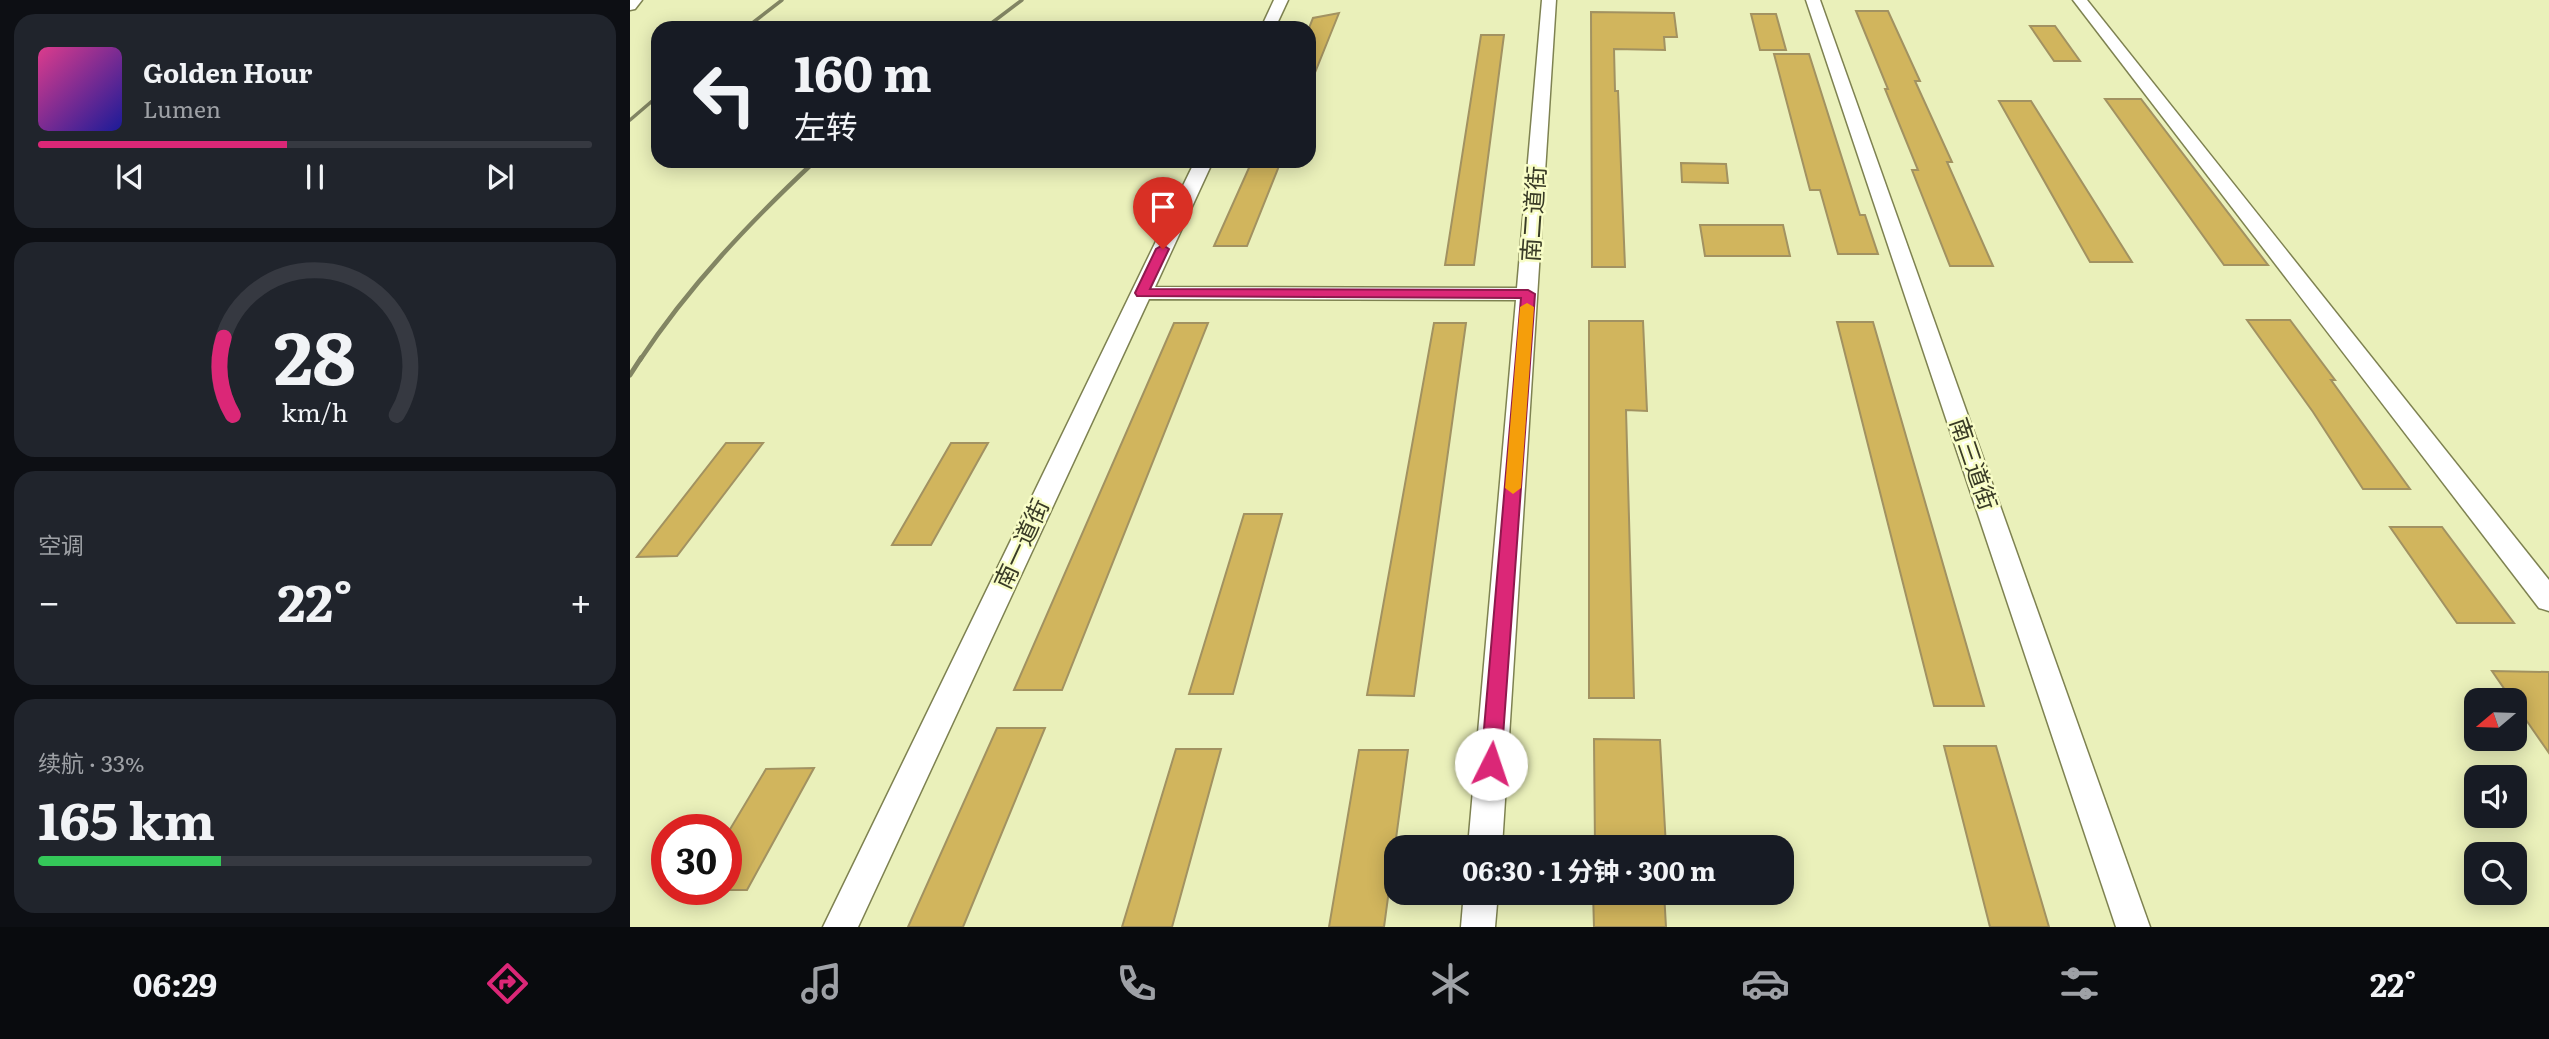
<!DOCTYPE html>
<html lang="zh">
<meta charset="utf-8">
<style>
:root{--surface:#171b24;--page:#20242c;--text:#f1f3f6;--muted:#9ea1a6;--line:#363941;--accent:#db2777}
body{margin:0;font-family:Literata,"Noto Sans SC",serif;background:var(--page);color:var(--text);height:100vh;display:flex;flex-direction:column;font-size:26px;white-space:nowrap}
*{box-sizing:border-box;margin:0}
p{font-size:23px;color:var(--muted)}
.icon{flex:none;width:38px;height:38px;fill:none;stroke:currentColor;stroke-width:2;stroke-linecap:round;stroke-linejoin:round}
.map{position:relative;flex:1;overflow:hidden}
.sheet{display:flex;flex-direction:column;gap:14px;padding:14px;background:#0d0f14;width:630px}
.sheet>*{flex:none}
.hud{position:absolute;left:21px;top:21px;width:665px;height:147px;border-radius:21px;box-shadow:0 4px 18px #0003;background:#171b24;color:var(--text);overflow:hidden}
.needle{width:46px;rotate:251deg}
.fabs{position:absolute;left:1834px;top:688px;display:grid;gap:14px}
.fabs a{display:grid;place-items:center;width:63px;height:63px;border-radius:14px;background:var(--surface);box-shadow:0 4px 18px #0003;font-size:35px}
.speed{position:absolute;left:21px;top:814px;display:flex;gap:14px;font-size:35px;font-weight:700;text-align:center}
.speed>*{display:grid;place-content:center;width:91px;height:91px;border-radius:50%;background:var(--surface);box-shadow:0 4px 18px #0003;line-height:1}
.speed .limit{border:10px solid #d22;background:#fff;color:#111}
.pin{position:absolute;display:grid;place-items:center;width:60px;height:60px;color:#fff;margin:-72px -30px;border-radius:50% 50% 50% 0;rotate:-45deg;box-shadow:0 0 7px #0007}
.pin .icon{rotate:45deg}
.me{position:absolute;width:77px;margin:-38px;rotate:4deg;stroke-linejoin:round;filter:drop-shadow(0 0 5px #0008)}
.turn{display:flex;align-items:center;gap:24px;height:147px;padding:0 28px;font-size:32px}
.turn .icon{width:91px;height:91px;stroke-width:2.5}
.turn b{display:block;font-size:49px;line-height:60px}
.big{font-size:52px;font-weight:700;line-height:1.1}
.sheet .card{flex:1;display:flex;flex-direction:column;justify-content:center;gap:10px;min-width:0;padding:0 24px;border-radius:21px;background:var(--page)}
.sheet .dial{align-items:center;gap:0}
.dial svg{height:182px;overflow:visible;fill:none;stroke:var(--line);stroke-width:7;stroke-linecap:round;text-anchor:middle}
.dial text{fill:var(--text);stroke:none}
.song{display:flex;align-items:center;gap:21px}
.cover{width:84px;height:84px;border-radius:10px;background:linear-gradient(135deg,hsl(330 70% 55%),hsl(240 70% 35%))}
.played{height:7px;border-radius:4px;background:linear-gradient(90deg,var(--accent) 45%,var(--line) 45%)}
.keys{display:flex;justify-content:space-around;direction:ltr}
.heat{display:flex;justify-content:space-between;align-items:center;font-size:38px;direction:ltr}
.charge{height:10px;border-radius:5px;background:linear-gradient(90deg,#34c759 33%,var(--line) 0)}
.trip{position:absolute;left:754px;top:835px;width:410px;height:70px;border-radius:21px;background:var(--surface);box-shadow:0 4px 18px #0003;font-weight:700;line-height:70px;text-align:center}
.tabs{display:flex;height:112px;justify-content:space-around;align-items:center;background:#090b0e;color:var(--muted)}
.tabs .icon{width:49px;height:49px}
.tabs .active{color:var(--accent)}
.tabs b{font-size:32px;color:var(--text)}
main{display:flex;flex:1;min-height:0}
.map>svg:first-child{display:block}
.building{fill:#d1b55d;stroke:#a29261;stroke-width:2}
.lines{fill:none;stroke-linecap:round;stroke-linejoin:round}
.street-casing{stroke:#7e8251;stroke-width:3}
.street{fill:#fff;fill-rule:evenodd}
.rail-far2{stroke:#828563;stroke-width:3.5}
.rail-far1{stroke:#828563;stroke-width:4.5}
.rail{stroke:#828563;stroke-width:5}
.route{fill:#db2777;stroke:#8e194d;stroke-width:2}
.slow{fill:#f59e0b}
.labels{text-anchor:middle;stroke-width:5;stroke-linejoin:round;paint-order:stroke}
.street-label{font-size:24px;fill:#393b26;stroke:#f8fdc7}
</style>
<main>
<section class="sheet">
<div class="card">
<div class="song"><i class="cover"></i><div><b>Golden Hour</b><p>Lumen</p></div></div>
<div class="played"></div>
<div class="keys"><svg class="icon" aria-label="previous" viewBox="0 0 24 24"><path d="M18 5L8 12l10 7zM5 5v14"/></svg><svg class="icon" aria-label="pause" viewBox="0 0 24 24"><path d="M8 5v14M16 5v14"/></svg><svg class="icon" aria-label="next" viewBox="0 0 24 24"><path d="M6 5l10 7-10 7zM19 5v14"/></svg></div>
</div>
<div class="card dial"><svg viewBox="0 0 100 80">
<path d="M14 69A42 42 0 1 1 86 69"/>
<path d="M14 69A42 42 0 0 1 10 35" stroke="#db2777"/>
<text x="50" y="56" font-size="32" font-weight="700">28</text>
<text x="50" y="72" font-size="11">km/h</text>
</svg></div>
<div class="card"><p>空调</p>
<div class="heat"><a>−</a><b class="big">22°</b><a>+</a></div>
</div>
<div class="card"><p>续航 · 33%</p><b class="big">165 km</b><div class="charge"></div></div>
</section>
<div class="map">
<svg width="1919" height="927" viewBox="0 0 1919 927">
<rect width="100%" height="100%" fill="#eaf0ba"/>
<g class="building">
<path d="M1226,11h32l32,70h-5l37,81h-5l46,104h-43l-38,-96h6l-33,-81h3z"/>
<path d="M961,12l83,1 3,24h-13l1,13 -51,-1 1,42h3l7,176h-33z"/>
<path d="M709,13l-29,72h-1v-57l4,-10z"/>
<path d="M1121,14h25l10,36h-26z"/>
<path d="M1400,26h25l25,35h-26z"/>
<path d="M851,35h23l-30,230h-29z"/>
<path d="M1144,54h35l51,161h5l13,39h-40l-18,-64h-10z"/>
<path d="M1475,99h36l127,166h-44z"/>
<path d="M1369,101h32l101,161h-42z"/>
<path d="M622,161h29l-34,85h-33z"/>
<path d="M1051,163l45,1 2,19 -46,-1z"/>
<path d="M1070,225h83l7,31h-85z"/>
<path d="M1617,320h43l45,60h-4l79,109h-47l-50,-77z"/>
<path d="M959,321h54l4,90 -21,-1 8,288h-45z"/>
<path d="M1207,322h36l111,384h-50z"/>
<path d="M544,323h34l-146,367h-48z"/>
<path d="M804,323h32l-52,373 -47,-1z"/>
<path d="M96,443h37l-86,113 -40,1z"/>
<path d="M321,443h37l-57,102h-39z"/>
<path d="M614,514h38l-49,180h-44z"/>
<path d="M1760,527h52l72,96h-57z"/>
<path d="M1862,671l57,1v81l-34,-49v-4h-3z"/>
<path d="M367,728h48l-82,199h-55z"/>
<path d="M964,739l66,1 6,107h-71z"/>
<path d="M1314,746h52l53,181h-59z"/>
<path d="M546,749h45l-49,178h-50z"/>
<path d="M729,750h49l-24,177h-55z"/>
<path d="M184,768l-67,122h-21v-54l40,-67z"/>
<path d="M963,892h71l2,35h-72z"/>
</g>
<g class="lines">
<defs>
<g id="street">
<path d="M0,0h12l-7,9 -5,1z"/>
<path d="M644,0h14l-13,28h-14z"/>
<path d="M912,0h14l-54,847h-34l48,-547 -367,-1 -291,628h-35l372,-766h18l-58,126 362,1z"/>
<path d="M1176,0h14l330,927h-34z"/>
<path d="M1443,0h14l462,580v31l-10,-3z"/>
<path d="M834,892h34l-3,35h-34z"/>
</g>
</defs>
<use href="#street" class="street-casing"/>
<use href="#street" class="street"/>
<g class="rail-far2">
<path d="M116,28l36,-28"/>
<path d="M355,28l37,-28"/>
<path d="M0,120l28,-24"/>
</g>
<path class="rail-far1" d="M10,360c49,-74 110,-138 175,-199"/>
<path class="rail" d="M0,375l11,-17"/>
</g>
<path class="route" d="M533,245l6,4 -19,40 378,1 7,4 -34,470 -3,7 -7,2 -7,-2 -3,-7 40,-466 -384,-2 -2,-3 21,-44z"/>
<path class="slow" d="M897,303l7,4 -13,181 -8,6 -8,-6 15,-181z"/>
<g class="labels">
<g class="street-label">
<text transform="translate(904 214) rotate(-86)" y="8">南二道街</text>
<text transform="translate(1343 464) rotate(71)" y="8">南三道街</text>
<text transform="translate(392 544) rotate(-65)" y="8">南一道街</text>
</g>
</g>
</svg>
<div class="fabs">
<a><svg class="needle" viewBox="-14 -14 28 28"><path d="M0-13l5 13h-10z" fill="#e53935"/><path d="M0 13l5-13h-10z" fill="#9ea1a6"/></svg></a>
<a><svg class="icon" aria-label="sound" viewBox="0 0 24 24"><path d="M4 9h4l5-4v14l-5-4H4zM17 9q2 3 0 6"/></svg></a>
<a><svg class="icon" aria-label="search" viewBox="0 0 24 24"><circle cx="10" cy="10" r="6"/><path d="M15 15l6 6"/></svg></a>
</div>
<div class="speed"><div class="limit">30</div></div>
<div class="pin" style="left:533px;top:249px;background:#d93025"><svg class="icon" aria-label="arrive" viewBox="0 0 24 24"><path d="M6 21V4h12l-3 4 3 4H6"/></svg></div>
<svg class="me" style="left:861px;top:764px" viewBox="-20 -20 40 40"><circle r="19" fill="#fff"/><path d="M0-13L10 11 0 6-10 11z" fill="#db2777"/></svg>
<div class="trip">06:30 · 1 分钟 · 300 m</div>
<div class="hud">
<div class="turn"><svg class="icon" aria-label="left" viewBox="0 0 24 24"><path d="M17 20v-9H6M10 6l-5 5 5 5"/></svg><div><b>160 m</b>左转</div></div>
</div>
</div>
</main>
<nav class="tabs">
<b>06:29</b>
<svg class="icon active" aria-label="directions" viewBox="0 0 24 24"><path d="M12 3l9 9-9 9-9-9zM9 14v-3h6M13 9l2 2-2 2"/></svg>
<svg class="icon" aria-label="music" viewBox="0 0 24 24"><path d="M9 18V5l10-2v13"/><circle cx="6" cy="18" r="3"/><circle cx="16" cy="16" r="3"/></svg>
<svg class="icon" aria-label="phone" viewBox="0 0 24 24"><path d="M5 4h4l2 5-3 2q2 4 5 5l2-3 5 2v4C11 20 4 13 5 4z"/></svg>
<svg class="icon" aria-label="climate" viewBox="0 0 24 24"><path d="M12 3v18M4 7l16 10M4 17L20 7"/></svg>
<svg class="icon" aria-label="car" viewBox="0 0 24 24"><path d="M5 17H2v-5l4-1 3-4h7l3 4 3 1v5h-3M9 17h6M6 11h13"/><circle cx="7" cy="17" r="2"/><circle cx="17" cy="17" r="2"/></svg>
<svg class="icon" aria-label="filters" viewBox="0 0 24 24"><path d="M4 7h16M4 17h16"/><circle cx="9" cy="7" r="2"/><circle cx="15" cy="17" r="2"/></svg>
<b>22°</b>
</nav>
